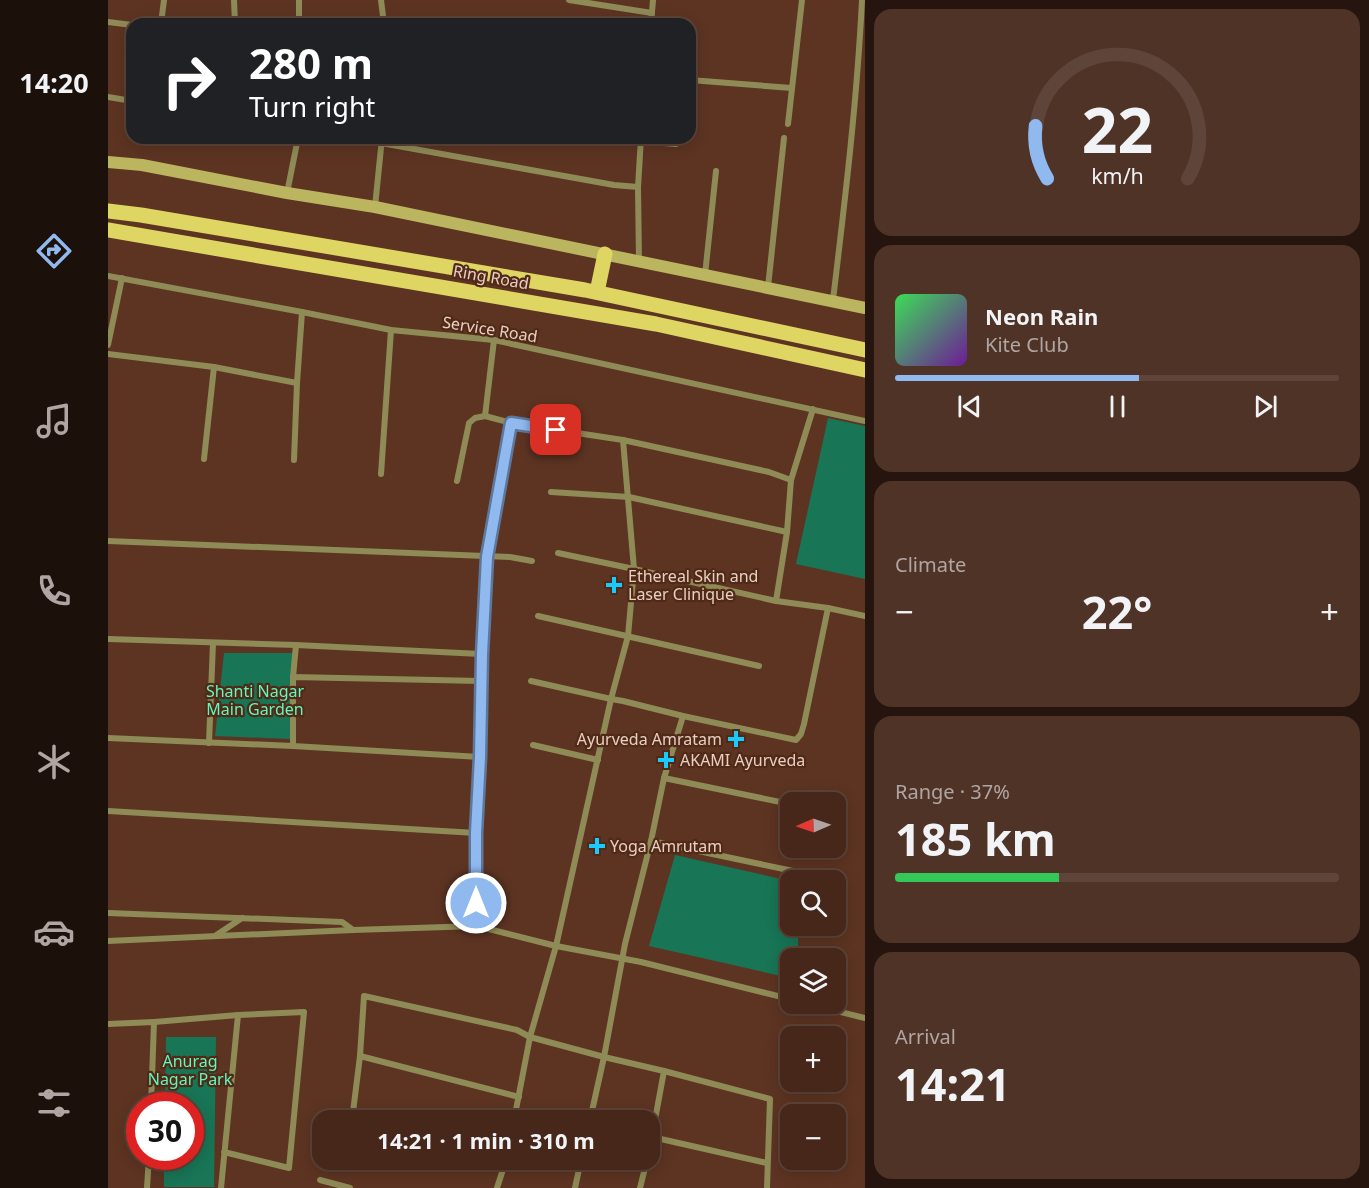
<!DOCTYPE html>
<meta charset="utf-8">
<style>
:root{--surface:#46271a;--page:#503327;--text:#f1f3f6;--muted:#b0a5a2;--line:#5e4439;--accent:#90b9f0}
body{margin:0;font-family:"Noto Sans",sans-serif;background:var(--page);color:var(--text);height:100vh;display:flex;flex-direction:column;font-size:22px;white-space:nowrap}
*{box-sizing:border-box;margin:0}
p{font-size:20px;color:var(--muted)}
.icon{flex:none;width:33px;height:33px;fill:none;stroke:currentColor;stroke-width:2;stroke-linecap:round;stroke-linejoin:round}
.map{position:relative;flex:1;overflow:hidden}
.panel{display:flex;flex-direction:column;gap:9px;padding:9px;background:#26150e;width:504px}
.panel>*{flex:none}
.hud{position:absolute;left:18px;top:18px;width:570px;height:126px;border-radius:18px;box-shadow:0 3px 15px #0003,0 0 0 2px var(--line);background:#202124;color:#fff;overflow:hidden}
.needle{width:39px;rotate:268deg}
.buttons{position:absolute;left:672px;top:792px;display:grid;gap:12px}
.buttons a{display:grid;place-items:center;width:66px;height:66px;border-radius:12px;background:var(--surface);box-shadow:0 3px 15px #0003,0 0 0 2px var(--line);font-size:30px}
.speed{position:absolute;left:18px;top:1092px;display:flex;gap:12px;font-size:30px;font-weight:700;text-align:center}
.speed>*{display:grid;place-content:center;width:78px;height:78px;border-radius:50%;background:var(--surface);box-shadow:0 3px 15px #0003,0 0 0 2px var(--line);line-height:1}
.speed .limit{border:9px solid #d22;background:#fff;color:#111}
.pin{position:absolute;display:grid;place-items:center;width:51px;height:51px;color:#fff;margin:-26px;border-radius:12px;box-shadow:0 3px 9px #0006}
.me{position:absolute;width:66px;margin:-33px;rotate:0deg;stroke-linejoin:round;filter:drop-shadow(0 0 4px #0008)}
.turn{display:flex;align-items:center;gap:21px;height:126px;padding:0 24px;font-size:27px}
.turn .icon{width:78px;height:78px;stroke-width:2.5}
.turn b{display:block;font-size:42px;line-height:51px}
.big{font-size:45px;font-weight:700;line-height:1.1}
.panel .card{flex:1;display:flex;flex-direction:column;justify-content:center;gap:9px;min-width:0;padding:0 21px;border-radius:18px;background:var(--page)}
.panel .dial{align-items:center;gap:0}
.dial svg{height:156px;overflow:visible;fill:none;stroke:var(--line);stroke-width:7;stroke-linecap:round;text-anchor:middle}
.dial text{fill:var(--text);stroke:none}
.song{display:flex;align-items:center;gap:18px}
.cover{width:72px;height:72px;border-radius:9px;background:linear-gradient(135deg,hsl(130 70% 55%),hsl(280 70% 35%))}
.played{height:6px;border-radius:3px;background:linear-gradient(90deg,var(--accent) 55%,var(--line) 55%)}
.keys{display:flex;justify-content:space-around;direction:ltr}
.heat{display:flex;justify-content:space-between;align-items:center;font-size:33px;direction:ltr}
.charge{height:9px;border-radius:4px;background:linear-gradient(90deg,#34c759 37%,var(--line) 0)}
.trip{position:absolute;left:204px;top:1110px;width:348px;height:60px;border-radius:18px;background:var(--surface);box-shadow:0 3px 15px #0003,0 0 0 2px var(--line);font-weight:700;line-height:60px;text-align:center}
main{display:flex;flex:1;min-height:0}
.tab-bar{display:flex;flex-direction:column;width:108px;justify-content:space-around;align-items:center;background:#1c100a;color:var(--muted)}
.tab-bar .icon{width:42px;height:42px}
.tab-bar .on{color:var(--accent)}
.tab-bar b{font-size:27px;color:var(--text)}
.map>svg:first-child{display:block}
.green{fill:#187555}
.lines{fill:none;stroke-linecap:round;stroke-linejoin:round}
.street{stroke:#8f8b57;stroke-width:6}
.secondary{stroke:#bcb55f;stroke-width:12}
.primary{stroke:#ded562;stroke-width:15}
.route-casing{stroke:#5e789c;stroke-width:15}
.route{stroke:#90b9f0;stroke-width:10}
.poi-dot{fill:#19cafc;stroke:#512a17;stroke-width:2}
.labels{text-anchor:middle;stroke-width:4.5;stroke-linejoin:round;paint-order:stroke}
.street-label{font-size:16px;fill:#e8cec3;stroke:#512a17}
.poi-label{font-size:16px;fill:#e8cec3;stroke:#512a17;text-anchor:start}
.park-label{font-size:16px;fill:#61f7bd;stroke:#512a17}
</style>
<main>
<nav class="tab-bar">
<b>14:20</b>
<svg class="icon on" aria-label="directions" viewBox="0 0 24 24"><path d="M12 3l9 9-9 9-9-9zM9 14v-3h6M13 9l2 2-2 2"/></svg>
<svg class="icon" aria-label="music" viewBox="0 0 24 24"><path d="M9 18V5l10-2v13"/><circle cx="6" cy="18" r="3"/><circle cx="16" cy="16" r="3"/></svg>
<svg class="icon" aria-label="phone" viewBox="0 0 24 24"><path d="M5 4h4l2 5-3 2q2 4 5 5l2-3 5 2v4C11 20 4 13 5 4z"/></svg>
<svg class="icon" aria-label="climate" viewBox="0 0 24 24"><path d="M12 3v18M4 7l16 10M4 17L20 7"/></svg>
<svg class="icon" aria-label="car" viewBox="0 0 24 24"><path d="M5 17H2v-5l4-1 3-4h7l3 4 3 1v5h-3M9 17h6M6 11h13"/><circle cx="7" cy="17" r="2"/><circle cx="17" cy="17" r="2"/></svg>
<svg class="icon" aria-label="filters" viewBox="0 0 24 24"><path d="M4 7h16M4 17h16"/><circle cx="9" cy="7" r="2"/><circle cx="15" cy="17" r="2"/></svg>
</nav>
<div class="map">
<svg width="757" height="1188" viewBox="0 0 757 1188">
<rect width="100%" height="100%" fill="#5d3422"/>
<g class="green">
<path d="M720,418l37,8v153l-69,-15z"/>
<path d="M116,653h70l-4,86 -75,-3z"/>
<path d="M567,855l115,26v45h8v32h-8v20l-141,-32z"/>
<path d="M58,1037h50l-2,150h-50v-30l26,-1v-50l-25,-1z"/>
</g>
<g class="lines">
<g class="street">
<path d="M126,0l1,24"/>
<path d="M191,0v24"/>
<path d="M273,0l3,24"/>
<path d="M461,0l83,13"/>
<path d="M0,22l24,3"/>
<path d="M53,24l3,-24"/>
<path d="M543,24l2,-24"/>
<path d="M582,80l102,8"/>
<path d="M0,97l24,4"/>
<path d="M680,124l14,-124"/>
<path d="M492,138l76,6"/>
<path d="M273,143l233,42 24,2"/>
<path d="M179,193l11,-55"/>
<path d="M267,207l7,-69"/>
<path d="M531,261l-1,-74 3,-49"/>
<path d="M597,275l11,-104"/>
<path d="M0,276l194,36 89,18 103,10 371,81"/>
<path d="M660,287l16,-149"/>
<path d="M725,300c12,-100 24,-199 29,-300"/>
<path d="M386,340l-9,76 26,7 112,17 11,129 142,32 52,7 37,8"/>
<path d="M0,345l14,-67"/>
<path d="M0,354l106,13 83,16 5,-71"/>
<path d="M515,440l146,32 22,8"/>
<path d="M96,459l10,-92"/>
<path d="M186,460l3,-77"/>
<path d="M273,474l10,-144"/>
<path d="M349,481l12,-58 6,-5 10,-2"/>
<path d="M443,492l78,5 158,35"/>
<path d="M0,541l402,16 22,4"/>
<path d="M668,601l11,-69 4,-52 22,-71"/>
<path d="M430,616l221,50"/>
<path d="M0,639l188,6 185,9"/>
<path d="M185,677l3,-32"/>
<path d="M423,681l80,18 12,2 60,15 113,24 5,-6 3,-10 24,-116"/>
<path d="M0,738l185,8 187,11"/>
<path d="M101,743l4,-100"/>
<path d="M425,745l65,15"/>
<path d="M185,746v-69l188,4"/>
<path d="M556,778l126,26"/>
<path d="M0,811l368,22"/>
<path d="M543,841l142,30"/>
<path d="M0,913l234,9 11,8"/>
<path d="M369,926l-1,-93 4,-76 1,-103 6,-97 24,-134"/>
<path d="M107,936l27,-18"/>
<path d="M0,941l245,-11 124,-4 79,20 85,16 149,37"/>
<path d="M700,1004l57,14"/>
<path d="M46,1022l84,-7"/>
<path d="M0,1024l46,-2 -3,84"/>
<path d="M252,1056l159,41"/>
<path d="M244,1120l8,-64 4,-60 153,34 13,7 74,20 60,14 106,28 -3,89"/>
<path d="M406,1120l16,-83 26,-91 55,-247 17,-63 6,-67 -76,-16"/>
<path d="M482,1120l14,-63 21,-113 26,-103 13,-63 19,-62"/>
<path d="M544,1137l115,26"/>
<path d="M542,1147l14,-76"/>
<path d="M380,1160l17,4"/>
<path d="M212,1180l30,8"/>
<path d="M39,1188l2,-32"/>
<path d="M113,1188l17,-173 66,-3 -15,156 -65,-16"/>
<path d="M389,1188l9,-28"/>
<path d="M467,1188l6,-28"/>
<path d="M532,1188l7,-28"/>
</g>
<path class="secondary" d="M0,162l34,3 145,28 88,14 490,101"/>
<g class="primary">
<path d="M0,211l33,4 444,75 280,60"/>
<path d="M0,230l548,94 209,46"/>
<path d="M489,292l8,-38"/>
</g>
</g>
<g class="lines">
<defs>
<path id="route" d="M368,903v-70l4,-76 2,-103 5,-97 24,-134 45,7"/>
</defs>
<use href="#route" class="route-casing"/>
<use href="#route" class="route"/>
</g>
<g class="poi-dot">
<path d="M503 576h6v6h6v6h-6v6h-6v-6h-6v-6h6z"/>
<path d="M625 730h6v6h6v6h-6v6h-6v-6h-6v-6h6z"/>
<path d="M555 751h6v6h6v6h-6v6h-6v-6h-6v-6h6z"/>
<path d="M486 837h6v6h6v6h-6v6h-6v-6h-6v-6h6z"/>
</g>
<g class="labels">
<g class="street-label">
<text transform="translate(383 277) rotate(10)" y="6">Ring Road</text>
<text transform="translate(382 329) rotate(9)" y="6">Service Road</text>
</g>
<g class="poi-label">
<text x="520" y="582">Ethereal Skin and<tspan x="520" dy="18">Laser Clinique</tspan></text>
<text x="614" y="745" text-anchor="end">Ayurveda Amratam</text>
<text x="572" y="766">AKAMI Ayurveda</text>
<text x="502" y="852">Yoga Amrutam</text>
</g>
<g class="park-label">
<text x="147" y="697">Shanti Nagar<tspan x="147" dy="18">Main Garden</tspan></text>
<text x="82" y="1067">Anurag<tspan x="82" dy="18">Nagar Park</tspan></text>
</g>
</g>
</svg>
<div class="buttons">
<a><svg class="needle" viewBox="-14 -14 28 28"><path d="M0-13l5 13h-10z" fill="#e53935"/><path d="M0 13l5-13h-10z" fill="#b0a5a2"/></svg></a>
<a><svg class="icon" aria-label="search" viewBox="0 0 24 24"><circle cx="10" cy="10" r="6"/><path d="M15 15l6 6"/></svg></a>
<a><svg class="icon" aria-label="layers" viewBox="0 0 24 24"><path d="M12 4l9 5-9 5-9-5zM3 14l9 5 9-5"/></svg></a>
<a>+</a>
<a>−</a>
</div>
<div class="speed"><div class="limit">30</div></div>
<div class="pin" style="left:448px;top:430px;background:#d93025"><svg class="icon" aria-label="arrive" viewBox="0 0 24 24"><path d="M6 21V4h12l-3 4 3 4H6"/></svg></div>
<svg class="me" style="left:368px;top:903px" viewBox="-20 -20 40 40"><circle r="17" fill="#90b9f0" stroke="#fff" stroke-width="3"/><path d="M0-11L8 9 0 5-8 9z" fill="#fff"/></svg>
<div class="trip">14:21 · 1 min · 310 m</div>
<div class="hud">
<div class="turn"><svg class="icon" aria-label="right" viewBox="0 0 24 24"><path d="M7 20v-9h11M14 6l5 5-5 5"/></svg><div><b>280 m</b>Turn right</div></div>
</div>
</div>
<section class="panel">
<div class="card dial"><svg viewBox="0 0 100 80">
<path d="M14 69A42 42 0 1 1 86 69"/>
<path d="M14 69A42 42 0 0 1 8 42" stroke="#90b9f0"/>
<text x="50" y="56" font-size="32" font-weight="700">22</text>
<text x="50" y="72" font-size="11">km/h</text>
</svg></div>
<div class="card">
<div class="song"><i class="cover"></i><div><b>Neon Rain</b><p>Kite Club</p></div></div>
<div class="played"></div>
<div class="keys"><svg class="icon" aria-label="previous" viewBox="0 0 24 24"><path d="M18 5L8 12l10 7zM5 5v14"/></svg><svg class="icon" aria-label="pause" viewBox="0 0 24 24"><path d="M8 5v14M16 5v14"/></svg><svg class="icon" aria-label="next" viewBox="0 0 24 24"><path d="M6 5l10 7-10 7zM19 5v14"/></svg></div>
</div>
<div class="card"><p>Climate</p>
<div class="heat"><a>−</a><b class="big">22°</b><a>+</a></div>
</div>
<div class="card"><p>Range · 37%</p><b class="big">185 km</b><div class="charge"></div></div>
<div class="card"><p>Arrival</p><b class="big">14:21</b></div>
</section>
</main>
